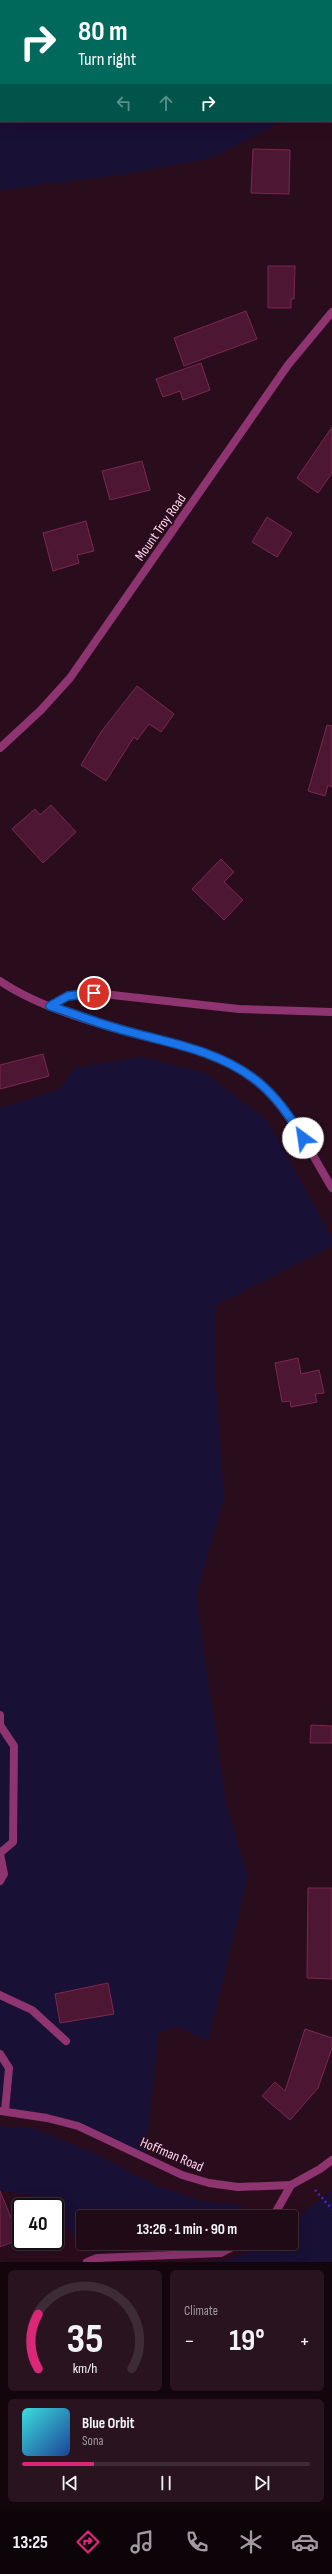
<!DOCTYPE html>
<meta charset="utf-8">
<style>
:root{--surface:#200a16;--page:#28131f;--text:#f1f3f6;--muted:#a29aa1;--line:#3d2b35;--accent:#db2777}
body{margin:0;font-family:"Sofia Sans Condensed",sans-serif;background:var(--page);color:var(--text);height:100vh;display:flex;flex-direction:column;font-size:15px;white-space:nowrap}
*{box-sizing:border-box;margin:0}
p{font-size:13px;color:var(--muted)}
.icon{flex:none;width:22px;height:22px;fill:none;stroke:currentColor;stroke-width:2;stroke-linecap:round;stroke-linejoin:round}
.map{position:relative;height:2262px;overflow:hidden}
.sheet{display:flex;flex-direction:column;gap:8px;padding:8px;background:#12060c;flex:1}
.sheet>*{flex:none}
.banner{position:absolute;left:0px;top:0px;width:332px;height:122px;box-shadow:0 4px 16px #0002,0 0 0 1px var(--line);background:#00695c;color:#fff;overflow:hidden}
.speed{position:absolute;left:12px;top:2198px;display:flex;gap:8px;font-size:20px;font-weight:700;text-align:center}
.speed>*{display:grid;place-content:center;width:52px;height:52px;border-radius:50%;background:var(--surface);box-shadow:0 4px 16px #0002,0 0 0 1px var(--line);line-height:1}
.speed .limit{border:2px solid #111;border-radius:6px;background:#fff;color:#111}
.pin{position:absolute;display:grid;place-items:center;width:34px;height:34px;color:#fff;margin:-17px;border:2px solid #fff;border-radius:50%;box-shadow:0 1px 4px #0007}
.me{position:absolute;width:44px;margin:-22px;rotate:329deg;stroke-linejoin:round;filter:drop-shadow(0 0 3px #0008)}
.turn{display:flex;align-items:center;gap:14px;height:84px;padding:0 12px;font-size:18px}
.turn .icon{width:52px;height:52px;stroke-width:2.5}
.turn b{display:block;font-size:28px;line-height:34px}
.lanes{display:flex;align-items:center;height:38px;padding:0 12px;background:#0003;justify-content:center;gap:20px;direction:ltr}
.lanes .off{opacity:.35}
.big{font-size:30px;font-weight:700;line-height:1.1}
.sheet .widget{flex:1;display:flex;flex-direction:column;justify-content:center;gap:6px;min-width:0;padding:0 14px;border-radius:6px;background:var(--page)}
.sheet .dial{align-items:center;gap:0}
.dial svg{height:104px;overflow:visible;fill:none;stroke:var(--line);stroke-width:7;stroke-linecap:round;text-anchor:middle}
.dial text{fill:var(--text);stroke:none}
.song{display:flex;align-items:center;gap:12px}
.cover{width:48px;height:48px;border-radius:6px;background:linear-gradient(135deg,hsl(180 70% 55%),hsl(220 70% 35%))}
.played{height:4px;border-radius:2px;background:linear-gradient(90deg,var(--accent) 25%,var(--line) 25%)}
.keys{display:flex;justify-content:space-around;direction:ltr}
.heat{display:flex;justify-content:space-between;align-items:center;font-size:22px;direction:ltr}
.sheet .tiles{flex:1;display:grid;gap:8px;grid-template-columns:1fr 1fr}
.widget:last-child{grid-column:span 2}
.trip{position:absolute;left:76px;top:2210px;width:222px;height:40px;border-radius:4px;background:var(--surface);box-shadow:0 4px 16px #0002,0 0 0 1px var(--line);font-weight:700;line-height:40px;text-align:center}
.tabs{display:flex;height:64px;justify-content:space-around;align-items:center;background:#0d0409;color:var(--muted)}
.tabs .icon{width:28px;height:28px}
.tabs .selected{color:var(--accent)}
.tabs b{font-size:18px;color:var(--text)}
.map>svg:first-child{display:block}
.green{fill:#191035}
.building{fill:#4d1733;stroke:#7b2752}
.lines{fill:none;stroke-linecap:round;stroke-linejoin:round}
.path{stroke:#4823c7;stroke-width:2.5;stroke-dasharray:2 3;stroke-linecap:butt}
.service{stroke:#8e3470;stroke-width:8}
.minor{stroke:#8e3470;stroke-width:8}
.tertiary{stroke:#8e3470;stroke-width:8}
.route-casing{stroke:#114b97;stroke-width:10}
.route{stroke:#1a73e8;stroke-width:7}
.labels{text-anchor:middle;stroke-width:4;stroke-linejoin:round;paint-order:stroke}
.street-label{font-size:14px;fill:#ffd6ef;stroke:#2a0d1d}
</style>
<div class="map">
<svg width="332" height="2262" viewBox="0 0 332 2262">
<rect width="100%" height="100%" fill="#2a0d1d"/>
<g class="green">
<path d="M0,0l150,1h-149v120h282l-71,37 -85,16 -127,16z"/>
<path d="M142,1057l65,17 61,47 64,117v8l-116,59 -1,66 9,129 -28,96 30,207 22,74 -40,164 -32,-15 -17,7 -14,125 -67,-32 -78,-15v-1003l60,-19 14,-21z"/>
<path d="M0,2126l32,2 64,26 61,32 47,16 38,3v11l-159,1v26h32l-30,3 -30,-30v-9h-10l-15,-12 -30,-4z"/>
<path d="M332,2190v72h-122l19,-2 27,-11 8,-6h27v-21z"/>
</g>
<g class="building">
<path d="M253,149l37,1 -1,44 -38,-1z"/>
<path d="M268,266h27l-1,33h-3v9h-23z"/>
<path d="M246,311l11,28 -73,27 -10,-28z"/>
<path d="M201,363l9,27 -27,10 -3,-9 -17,6 -7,-18z"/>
<path d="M332,427v46l-14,20 -21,-15z"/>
<path d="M142,461l8,29 -40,10 -8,-29z"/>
<path d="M267,517l25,16 -15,24 -25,-15z"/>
<path d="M86,521l8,30 -17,4 2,8 -26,8 -10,-38z"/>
<path d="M137,686l37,28 -13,18 -12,-8 -12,16 -3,-3 -28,44 -25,-16 20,-33z"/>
<path d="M327,725l5,1v61l-4,-2 -3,11 -17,-5z"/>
<path d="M51,805l25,27 -33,31 -31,-34 23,-20 5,6z"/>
<path d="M221,859l13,13 -10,10 19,18 -19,20 -32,-31z"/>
<path d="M43,1054l6,22 -49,13v-24z"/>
<path d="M298,1358l3,16 18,-4 5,23 -9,1 2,8 -26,5 -1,-6 -8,1 -7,-39z"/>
<path d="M311,1725l21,1v17h-22z"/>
<path d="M308,1888h24v91l-25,-1z"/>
<path d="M108,1983l6,31 -54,9 -5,-29z"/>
<path d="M305,2029l27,9v10l-14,40 -28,32 -28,-24 13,-14 10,9z"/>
<path d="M0,2191l20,48 -20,8z"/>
</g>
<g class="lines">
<path class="path" d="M315,2190l17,19"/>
<g class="service">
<path d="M50,1006l18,-10 26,-3 145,16 93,3"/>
<path d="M0,1715v10l14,21 -1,96 -13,11"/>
<path d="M0,1854l4,20 -4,7"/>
<path d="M0,1995l32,15 34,31"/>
<path d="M0,2054l9,14 -4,43"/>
</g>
<g class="minor">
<path d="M273,2217l18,-32"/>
<path d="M87,2262l10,-4 124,-5 19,-10"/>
</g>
<g class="tertiary">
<path d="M0,748l41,-38 29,-32 218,-313 44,-53"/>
<path d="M0,981c40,27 98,43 144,55 37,9 79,18 109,42 36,28 56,72 79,110"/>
<path d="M0,2111l47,7 31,8 104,49 27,8 29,4 53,-2 29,-16 12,-9"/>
</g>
</g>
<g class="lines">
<defs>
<path id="route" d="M94,993l-26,3 -18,10c22,7 44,16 66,22 46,14 97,20 137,50 21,15 37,38 50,60"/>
</defs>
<use href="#route" class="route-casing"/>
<use href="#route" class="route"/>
</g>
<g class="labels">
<g class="street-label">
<text transform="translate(160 527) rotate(-55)" y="5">Mount Troy Road</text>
<text transform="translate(172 2154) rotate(23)" y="5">Hoffman Road</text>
</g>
</g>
</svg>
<div class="speed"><div class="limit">40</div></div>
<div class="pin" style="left:94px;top:993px;background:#d93025"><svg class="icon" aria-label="arrive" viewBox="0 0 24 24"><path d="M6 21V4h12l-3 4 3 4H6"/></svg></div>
<svg class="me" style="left:303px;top:1138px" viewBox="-20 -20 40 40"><circle r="19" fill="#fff"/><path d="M0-13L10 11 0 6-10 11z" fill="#1a73e8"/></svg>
<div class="trip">13:26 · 1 min · 90 m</div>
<div class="banner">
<div class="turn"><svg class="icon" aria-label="right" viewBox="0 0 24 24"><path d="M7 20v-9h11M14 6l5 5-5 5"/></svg><div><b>80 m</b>Turn right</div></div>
<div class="lanes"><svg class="icon off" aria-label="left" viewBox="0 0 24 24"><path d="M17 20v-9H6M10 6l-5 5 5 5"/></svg><svg class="icon off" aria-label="ahead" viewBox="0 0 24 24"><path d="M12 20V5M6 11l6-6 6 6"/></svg><svg class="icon" aria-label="right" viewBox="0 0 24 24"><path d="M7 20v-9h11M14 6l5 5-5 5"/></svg></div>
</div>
</div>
<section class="sheet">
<div class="tiles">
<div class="widget dial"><svg viewBox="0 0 100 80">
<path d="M14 69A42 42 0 1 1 86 69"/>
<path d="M14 69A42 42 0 0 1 14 27" stroke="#db2777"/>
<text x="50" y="56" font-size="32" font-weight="700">35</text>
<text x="50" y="72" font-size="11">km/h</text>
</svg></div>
<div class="widget"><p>Climate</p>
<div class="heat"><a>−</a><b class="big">19°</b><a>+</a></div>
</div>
<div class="widget">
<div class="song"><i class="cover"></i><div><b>Blue Orbit</b><p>Sona</p></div></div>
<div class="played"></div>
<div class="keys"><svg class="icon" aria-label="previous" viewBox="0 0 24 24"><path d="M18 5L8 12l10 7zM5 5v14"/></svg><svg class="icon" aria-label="pause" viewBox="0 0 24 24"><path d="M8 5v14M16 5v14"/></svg><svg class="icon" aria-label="next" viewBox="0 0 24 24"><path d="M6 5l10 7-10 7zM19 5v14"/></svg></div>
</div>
</div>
</section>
<nav class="tabs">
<b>13:25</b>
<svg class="icon selected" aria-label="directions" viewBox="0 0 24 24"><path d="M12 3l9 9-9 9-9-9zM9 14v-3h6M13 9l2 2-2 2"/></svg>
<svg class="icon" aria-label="music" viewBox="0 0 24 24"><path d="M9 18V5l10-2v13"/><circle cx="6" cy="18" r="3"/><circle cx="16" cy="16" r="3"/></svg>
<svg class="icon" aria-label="phone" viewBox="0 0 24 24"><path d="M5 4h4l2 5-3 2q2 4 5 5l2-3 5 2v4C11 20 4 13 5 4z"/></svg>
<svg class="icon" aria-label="climate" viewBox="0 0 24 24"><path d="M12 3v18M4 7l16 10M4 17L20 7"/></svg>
<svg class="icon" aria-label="car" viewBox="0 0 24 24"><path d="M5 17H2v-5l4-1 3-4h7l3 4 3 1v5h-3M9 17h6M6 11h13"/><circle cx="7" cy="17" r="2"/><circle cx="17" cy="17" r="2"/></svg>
</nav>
